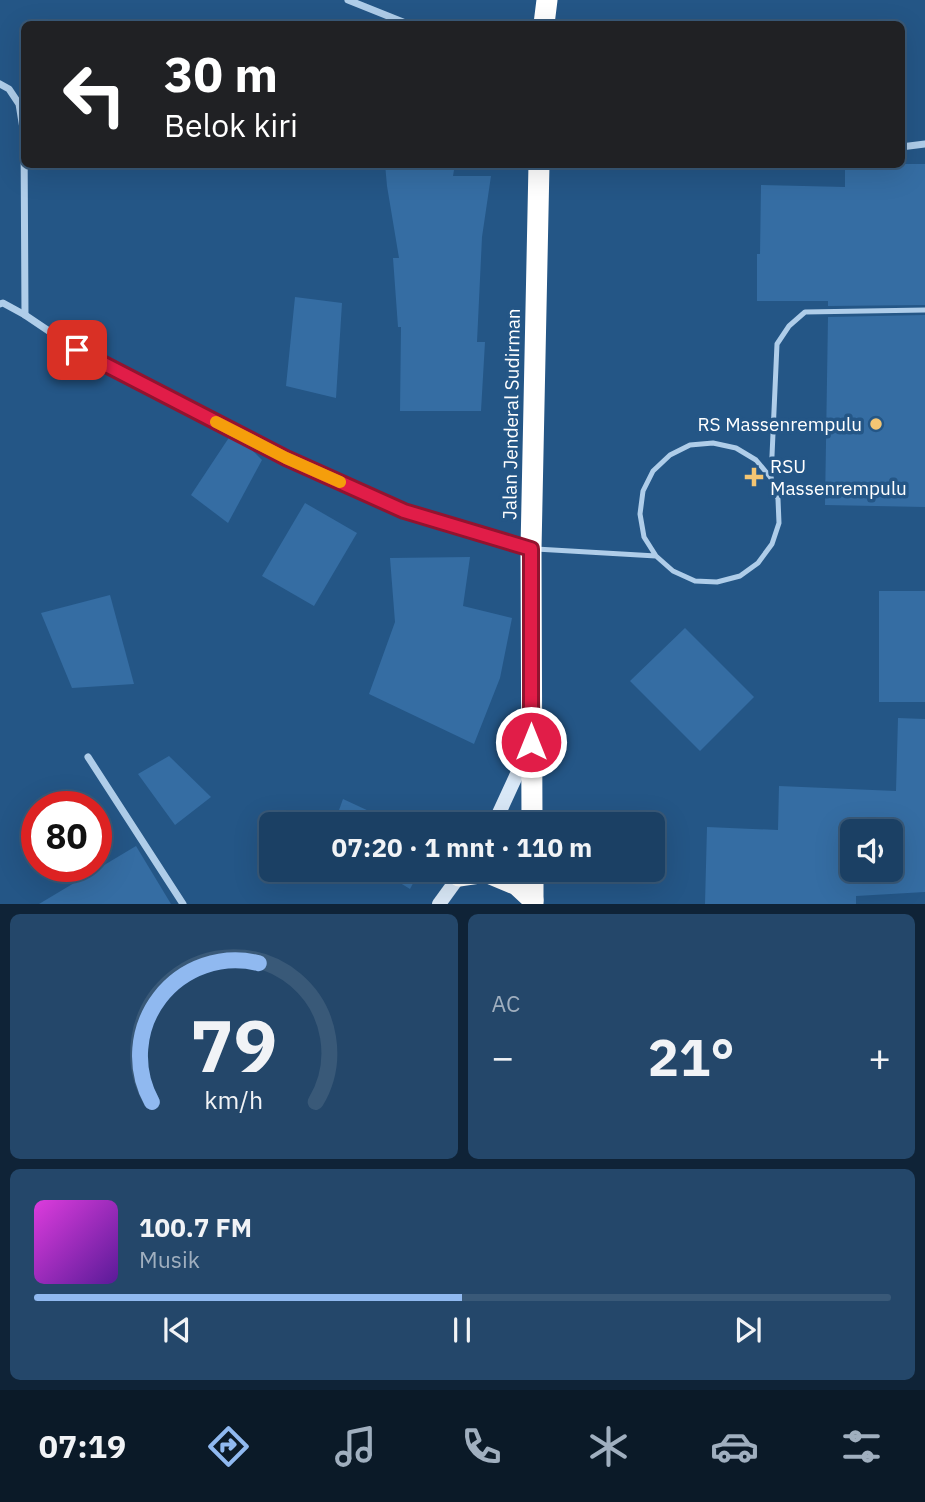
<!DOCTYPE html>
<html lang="id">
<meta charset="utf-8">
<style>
:root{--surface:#1b4064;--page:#24476a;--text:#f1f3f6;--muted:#a0afbf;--line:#395978;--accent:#90b9f0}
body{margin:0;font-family:"IBM Plex Sans",sans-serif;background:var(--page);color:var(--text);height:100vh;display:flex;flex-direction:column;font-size:26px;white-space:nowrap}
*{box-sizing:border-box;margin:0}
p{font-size:23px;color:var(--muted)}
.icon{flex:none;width:38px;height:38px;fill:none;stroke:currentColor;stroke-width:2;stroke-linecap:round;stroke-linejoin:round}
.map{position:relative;height:904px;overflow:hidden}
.sheet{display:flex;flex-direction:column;gap:10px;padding:10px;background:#0f2337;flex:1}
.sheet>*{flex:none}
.hud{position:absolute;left:21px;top:21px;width:884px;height:147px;border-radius:10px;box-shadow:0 7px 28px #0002,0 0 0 2px var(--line);background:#202124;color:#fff;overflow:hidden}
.tools{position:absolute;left:840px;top:819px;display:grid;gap:14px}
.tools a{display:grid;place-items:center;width:63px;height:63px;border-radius:10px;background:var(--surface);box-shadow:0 7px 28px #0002,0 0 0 2px var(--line);font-size:35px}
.speed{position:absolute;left:21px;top:791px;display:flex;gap:14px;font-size:35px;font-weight:700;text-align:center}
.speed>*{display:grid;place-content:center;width:91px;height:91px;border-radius:50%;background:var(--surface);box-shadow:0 7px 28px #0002,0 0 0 2px var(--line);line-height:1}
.speed .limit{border:10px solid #d22;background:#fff;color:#111}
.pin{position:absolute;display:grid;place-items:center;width:60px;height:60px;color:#fff;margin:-30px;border-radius:14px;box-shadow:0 4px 10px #0006}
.me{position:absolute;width:77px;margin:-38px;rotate:0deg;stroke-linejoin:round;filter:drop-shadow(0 0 5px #0008)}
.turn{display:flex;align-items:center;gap:24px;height:147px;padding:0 28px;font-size:32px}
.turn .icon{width:91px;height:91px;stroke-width:2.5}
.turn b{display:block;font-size:49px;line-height:60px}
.big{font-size:52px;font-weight:800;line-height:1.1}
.sheet .card{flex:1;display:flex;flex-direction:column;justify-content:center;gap:10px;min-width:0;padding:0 24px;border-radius:10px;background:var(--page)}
.sheet .dial{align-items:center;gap:0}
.dial svg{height:182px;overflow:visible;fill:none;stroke:var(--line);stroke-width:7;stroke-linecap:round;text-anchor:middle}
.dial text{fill:var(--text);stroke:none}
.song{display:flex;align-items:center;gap:21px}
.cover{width:84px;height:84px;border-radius:10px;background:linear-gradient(135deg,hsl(300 70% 55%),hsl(270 70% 35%))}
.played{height:7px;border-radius:4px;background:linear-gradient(90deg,var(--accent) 50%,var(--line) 50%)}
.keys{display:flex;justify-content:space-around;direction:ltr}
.heat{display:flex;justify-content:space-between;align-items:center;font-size:38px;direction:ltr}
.sheet .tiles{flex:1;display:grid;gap:10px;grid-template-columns:1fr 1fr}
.card:last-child{grid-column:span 2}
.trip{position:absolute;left:259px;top:812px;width:406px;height:70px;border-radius:10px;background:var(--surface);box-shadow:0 7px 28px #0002,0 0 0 2px var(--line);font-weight:800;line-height:70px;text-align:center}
.menu{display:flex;height:112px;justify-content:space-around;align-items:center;background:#0b1a28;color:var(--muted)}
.menu .icon{width:49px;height:49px}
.menu .on{color:var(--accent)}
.menu b{font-size:32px;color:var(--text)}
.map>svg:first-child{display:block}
.building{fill:#356da3;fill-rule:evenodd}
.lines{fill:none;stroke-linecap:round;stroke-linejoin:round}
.lane{stroke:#afcde9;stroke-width:5}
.street{stroke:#afcde9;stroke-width:7}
.secondary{stroke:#d9e8f7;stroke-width:14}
.highway{stroke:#fff;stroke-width:21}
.route-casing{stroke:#92132f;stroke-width:18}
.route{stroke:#e11d48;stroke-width:12}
.slow{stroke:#f59e0b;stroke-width:12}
.poi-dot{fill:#f3c573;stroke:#245686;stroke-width:2.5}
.labels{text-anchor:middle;stroke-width:7;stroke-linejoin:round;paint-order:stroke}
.street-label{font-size:19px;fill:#fff;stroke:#245686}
.poi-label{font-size:19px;fill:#fff;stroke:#245686;text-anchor:end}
</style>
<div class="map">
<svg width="925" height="904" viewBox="0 0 925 904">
<rect width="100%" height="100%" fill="#245686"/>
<g class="building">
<path d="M385,164h70l-2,12h38l-9,61 -5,105h8l-4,69h-81l1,-84h-3l-5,-69h6l-12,-72z"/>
<path d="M845,164h80v141l-97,1v-5h-71v-47h3l1,-69 84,2z"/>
<path d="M295,297l47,6 -6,95 -50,-12z"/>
<path d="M925,315v192l-100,-2 3,-188z"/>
<path d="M230,436l17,9 15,15 -34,63 -37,-28z"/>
<path d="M305,503l52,30 -43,73 -52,-30z"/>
<path d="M470,557l-7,49 49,12 -12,60 -26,66 -105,-50 26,-72 -5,-64z"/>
<rect x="879" y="591" width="46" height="111"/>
<path d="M110,595l24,89 -62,4 -31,-75z"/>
<path d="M685,628l69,69 -54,54 -70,-70z"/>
<path d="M898,718l27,1v173l-69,4v8h-151l2,-77 71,3 1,-44 117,5zM852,831h39v39h-39z"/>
<path d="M169,756l42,41 -36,28 -37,-51z"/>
<path d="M343,799l54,25h-63z"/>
<path d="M136,846l35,58h-132z"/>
<path d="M379,870h41l-10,19z"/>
</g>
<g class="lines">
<g class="lane">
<path d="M771,478l6,-134 12,-18 16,-14 120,-2"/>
<path d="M536,549l120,7 17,15 22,10 22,1 23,-6 18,-13 14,-19 7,-21 -1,-24 -7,-21 -15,-18 -20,-12 -23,-5 -23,2 -20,10 -17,16 -10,20 -3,23 4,23 12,19"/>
</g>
<g class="street">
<path d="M348,0l60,24"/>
<path d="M0,84l9,5 10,15 5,31 1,180"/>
<path d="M901,147l24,-3"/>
<path d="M0,304l3,-1 22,12 52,35 209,108 118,53 123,37"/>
<path d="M88,757l95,147"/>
</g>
<g class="secondary">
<path d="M494,824l34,-74"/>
<path d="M439,904l24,-33"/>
</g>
<g class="highway">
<path d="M544,24l3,-24"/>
<path d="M532,824l-1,-275 8,-385"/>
<path d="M533,870v34"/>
<path d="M459,876l27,-4 31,13 16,15"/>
</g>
</g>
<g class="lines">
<defs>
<path id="route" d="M77,350l209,108 118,53 127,38v193"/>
</defs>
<use href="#route" class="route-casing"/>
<use href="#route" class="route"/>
<path class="slow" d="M216,422l70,36 54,24"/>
</g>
<g class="poi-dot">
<circle cx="876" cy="424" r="7"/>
<path d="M750.5 466.5h7v7h7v7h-7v7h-7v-7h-7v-7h7z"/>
</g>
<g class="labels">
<g class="street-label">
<text transform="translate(511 414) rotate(-89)" y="7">Jalan Jenderal Sudirman</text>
</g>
<g class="poi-label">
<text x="862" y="431">RS Massenrempulu</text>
<text x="770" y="473" text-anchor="start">RSU<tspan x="770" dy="22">Massenrempulu</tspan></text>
</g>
</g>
</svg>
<div class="tools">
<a><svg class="icon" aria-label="sound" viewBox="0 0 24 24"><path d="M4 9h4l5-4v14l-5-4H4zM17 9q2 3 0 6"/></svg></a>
</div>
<div class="speed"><div class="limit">80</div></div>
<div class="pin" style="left:77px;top:350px;background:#d93025"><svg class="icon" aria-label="arrive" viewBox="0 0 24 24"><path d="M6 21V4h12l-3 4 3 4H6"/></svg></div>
<svg class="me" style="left:531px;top:742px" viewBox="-20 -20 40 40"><circle r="17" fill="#e11d48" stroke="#fff" stroke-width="3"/><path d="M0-11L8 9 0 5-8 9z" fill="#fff"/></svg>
<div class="trip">07:20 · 1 mnt · 110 m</div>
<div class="hud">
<div class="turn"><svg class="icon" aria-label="left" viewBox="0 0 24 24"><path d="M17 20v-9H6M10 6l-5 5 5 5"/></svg><div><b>30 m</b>Belok kiri</div></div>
</div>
</div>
<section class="sheet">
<div class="tiles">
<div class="card dial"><svg viewBox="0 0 100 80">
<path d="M14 69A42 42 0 1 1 86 69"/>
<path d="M14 69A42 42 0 0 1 61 8" stroke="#90b9f0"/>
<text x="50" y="56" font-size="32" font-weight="700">79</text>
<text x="50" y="72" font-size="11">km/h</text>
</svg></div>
<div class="card"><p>AC</p>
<div class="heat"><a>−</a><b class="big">21°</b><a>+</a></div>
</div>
<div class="card">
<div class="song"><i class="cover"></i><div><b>100.7 FM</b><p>Musik</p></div></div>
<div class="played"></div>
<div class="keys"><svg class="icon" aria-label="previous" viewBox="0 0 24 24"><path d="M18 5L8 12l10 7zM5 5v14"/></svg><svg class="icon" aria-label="pause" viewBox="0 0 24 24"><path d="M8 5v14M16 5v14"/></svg><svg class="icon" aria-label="next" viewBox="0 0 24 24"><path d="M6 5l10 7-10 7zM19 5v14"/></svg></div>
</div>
</div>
</section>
<nav class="menu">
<b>07:19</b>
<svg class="icon on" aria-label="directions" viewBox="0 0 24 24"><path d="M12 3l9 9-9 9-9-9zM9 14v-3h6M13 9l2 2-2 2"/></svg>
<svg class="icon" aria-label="music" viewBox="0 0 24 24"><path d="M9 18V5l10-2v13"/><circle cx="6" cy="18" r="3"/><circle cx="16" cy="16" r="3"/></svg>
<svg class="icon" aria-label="phone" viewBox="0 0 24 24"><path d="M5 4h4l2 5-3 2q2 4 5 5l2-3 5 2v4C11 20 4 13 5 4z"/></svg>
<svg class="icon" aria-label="climate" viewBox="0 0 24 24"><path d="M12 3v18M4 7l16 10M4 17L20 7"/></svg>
<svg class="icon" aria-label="car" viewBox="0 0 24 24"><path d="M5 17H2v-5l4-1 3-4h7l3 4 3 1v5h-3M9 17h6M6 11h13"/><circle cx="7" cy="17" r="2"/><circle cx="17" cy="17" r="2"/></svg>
<svg class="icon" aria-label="filters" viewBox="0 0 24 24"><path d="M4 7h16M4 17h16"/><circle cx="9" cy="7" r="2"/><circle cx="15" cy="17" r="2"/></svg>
</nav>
